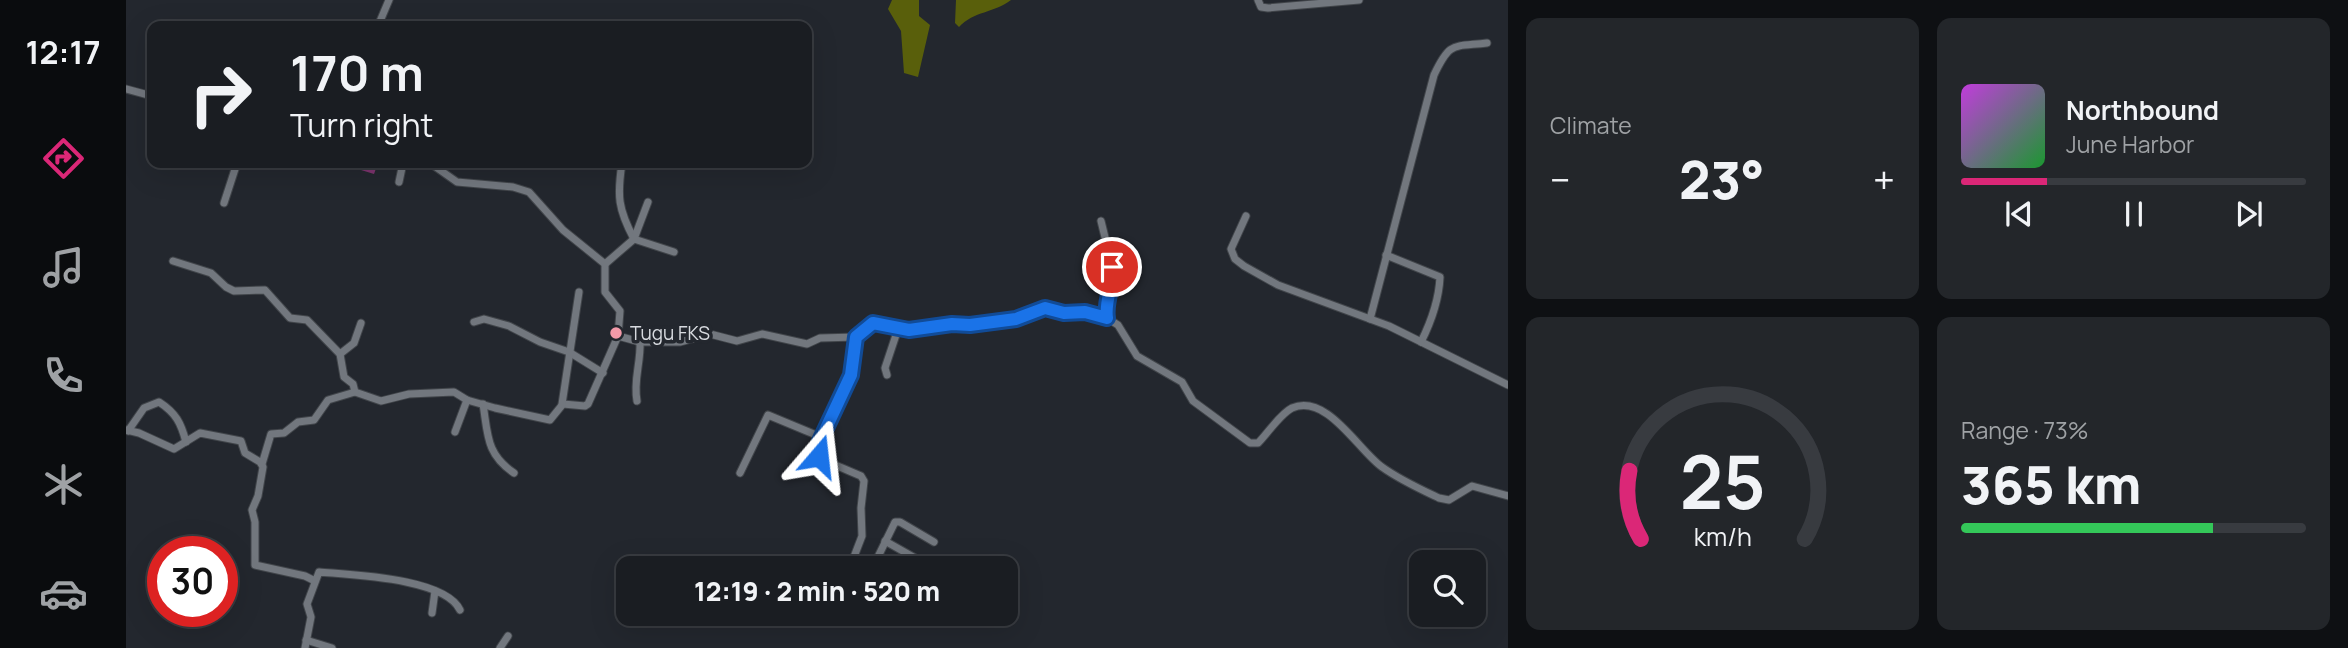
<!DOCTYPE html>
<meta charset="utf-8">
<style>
:root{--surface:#1a1d22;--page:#23262a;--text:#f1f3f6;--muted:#9fa2a5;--line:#383b40;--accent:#db2777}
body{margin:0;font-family:Manrope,sans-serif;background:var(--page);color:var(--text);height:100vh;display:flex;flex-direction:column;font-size:26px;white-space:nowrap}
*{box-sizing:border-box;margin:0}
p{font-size:23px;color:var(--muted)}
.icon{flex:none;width:38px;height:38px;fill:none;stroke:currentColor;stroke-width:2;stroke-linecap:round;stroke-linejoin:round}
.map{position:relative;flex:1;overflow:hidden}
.panel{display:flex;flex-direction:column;gap:18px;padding:18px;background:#0e1013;width:840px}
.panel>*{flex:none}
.guide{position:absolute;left:21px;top:21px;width:665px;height:147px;border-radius:14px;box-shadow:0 7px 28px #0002,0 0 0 2px var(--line);background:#1a1d22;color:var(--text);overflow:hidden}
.controls{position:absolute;left:1283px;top:550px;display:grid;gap:14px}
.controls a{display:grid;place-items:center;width:77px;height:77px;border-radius:14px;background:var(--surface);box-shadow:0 7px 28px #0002,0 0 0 2px var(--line);font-size:35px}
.speed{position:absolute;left:21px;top:536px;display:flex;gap:14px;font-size:35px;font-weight:700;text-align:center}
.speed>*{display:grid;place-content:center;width:91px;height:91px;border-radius:50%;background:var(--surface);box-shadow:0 7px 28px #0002,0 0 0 2px var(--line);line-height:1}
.speed .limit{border:10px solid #d22;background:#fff;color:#111}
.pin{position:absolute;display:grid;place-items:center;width:60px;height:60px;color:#fff;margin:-30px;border:4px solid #fff;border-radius:50%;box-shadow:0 2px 7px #0007}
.me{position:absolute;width:77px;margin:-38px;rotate:17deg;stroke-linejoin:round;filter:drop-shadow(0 0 5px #0008)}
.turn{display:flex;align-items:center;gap:24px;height:147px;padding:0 28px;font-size:32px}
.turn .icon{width:91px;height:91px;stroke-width:2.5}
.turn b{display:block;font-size:49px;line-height:60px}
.big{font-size:52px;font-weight:800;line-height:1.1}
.panel .tile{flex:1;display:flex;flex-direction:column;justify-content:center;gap:10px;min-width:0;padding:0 24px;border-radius:14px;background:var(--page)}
.panel .dial{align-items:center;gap:0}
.dial svg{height:182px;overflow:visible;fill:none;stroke:var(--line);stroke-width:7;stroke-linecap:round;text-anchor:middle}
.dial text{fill:var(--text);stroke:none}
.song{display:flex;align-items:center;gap:21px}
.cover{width:84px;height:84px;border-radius:10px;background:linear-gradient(135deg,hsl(290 70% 55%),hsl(130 70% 35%))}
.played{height:7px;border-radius:4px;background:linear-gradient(90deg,var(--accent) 25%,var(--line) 25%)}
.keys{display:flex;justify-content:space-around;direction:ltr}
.heat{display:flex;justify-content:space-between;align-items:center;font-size:38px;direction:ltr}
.charge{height:10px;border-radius:5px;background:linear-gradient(90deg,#34c759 73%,var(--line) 0)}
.panel .tiles{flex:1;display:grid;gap:18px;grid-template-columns:repeat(2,1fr)}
.trip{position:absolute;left:490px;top:556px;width:402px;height:70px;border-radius:14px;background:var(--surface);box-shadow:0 7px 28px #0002,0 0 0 2px var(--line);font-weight:800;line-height:70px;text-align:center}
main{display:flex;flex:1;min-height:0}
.dock{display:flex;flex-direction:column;width:126px;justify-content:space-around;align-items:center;background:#0a0c0e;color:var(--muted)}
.dock .icon{width:49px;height:49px}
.dock .active{color:var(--accent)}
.dock b{font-size:32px;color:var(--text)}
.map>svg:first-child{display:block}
.forest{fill:#595f0b}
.building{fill:#7d346e}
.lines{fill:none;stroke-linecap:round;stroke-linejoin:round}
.minor-casing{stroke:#41454a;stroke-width:9}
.minor{stroke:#72777e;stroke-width:7}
.route-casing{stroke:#114b97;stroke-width:18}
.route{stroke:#1a73e8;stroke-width:12}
.poi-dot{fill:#f39aa9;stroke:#23272e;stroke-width:2.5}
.labels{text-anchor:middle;stroke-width:7;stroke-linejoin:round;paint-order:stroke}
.poi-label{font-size:19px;fill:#d7dadf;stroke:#23272e;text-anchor:start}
</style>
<main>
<nav class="dock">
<b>12:17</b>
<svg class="icon active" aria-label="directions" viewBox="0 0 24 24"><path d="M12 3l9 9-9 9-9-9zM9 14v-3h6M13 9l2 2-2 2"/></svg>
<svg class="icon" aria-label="music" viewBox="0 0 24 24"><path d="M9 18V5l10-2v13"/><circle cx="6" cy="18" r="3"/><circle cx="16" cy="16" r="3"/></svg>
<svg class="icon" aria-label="phone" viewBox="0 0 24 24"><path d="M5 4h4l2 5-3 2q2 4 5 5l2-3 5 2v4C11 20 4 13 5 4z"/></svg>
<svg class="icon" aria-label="climate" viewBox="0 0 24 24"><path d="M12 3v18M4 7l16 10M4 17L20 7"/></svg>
<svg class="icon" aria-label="car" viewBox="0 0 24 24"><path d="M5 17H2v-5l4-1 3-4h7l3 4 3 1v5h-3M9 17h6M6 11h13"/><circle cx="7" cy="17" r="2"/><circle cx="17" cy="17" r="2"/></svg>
</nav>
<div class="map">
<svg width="1382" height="648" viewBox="0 0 1382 648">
<rect width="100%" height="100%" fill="#23272e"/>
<g class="forest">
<path d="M766,0h27v16l11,9 -12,52 -14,-4 -3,-42 -13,-22z"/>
<path d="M830,0h55c-17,13 -37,11 -52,27l-4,-4z"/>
</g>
<path class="building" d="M223,163h29l-4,11 -26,-8z"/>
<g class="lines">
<defs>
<g id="minor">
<path d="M1132,0l3,7 7,1 91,-8"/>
<path d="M252,26l11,-26"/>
<path d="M0,89l26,7"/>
<path d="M304,163l27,19 56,5 16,5 34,38 42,34v28l15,19 -2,25 22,6h40l30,-8 27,7 25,-7 45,10 13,-6 36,-1 17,-14 36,7 43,-6 18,1 46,-6 29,-11 19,5 21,-2 22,7 11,7 19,31 45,26 11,19 57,42h8c10,-10 22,-29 34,-35 35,-15 66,42 90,59 18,13 38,22 57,31l10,2 23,-14 36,10"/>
<path d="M496,163c-5,33 -4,46 12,76l40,13"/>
<path d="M273,182l4,-19"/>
<path d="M98,203l13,-40"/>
<path d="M1120,216l-15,33 4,10 9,7 34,19 111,41 119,59"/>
<path d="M975,221l13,53 -8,22 1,22"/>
<path d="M1260,255l54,22c-1,22 -9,45 -19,65"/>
<path d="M47,261l38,12 15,14 8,4 31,-1 25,28 17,2 33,34 4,23 9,7 2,8 26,9 28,-7 45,-2 13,8 28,8 55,12 13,-16 22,2 3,-2 30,-68"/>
<path d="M479,264l29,-25 14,-37"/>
<path d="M1244,319l64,-244c16,-34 19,-28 53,-32"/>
<path d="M348,322l10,-3 25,7 31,16 29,10 34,21"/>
<path d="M214,354l14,-11 7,-20"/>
<path d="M761,375l-2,-7 13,-39"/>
<path d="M511,401c-4,-21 4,-38 3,-59"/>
<path d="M357,404c5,31 3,50 31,69"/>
<path d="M436,404l17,-112"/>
<path d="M0,430l13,3 35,16 26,-16 41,8 4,12 15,9 3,5 -5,29 -6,14 3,12v43l50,11 10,5"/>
<path d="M2,431l16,-23 15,-6c17,11 22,21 27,40"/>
<path d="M329,432l12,-32"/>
<path d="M136,464l9,-30 13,-1 14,-11 16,-2 14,-20 27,-8"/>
<path d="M614,473l28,-58 53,22"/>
<path d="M759,541l46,26"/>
<path d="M729,569l-3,-7 10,-26 -1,-28 3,-27 -3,-5 -40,-17c-10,-19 21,-58 28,-77 5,-15 6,-30 7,-45"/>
<path d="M746,569l23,-47h5l34,20"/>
<path d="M306,613l3,-22"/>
<path d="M180,640l26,8"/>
<path d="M179,648l6,-31 -4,-13 12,-32c33,3 126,6 141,38"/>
<path d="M374,648l8,-12"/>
</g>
</defs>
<use href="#minor" class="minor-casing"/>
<use href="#minor" class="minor"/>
</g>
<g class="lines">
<defs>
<path id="route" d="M693,456l1,-15 31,-66 5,-38 17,-14 36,7 43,-6 18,1 46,-6 29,-11 19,5 21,-1 22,6c-3,-20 9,-36 5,-51"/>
</defs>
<use href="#route" class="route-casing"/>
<use href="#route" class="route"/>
</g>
<circle class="poi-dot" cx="490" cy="333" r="7"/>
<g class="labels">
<g class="poi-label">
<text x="504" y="340">Tugu FKS</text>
</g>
</g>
</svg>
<div class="controls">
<a><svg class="icon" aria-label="search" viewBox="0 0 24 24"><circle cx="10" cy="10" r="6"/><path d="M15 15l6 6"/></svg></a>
</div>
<div class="speed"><div class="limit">30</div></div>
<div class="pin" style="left:986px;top:267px;background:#d93025"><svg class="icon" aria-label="arrive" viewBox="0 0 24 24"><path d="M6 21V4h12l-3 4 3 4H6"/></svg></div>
<svg class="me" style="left:693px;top:456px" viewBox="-20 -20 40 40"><path d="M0-17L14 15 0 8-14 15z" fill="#1a73e8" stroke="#fff" stroke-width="4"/></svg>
<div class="trip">12:19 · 2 min · 520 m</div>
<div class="guide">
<div class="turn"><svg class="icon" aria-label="right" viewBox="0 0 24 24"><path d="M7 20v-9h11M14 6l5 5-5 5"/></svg><div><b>170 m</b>Turn right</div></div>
</div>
</div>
<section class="panel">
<div class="tiles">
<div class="tile"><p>Climate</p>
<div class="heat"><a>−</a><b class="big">23°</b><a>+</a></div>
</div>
<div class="tile">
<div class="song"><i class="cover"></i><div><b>Northbound</b><p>June Harbor</p></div></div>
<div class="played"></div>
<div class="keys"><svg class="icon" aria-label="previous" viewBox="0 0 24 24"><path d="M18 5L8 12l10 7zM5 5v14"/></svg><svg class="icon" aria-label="pause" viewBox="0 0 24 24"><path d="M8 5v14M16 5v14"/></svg><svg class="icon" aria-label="next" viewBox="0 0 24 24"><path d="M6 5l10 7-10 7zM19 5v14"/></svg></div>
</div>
<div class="tile dial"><svg viewBox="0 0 100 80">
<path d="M14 69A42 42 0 1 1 86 69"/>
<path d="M14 69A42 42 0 0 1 9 39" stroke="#db2777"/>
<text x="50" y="56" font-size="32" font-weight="700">25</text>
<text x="50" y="72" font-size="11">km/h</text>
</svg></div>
<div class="tile"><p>Range · 73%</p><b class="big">365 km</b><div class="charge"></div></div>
</div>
</section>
</main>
